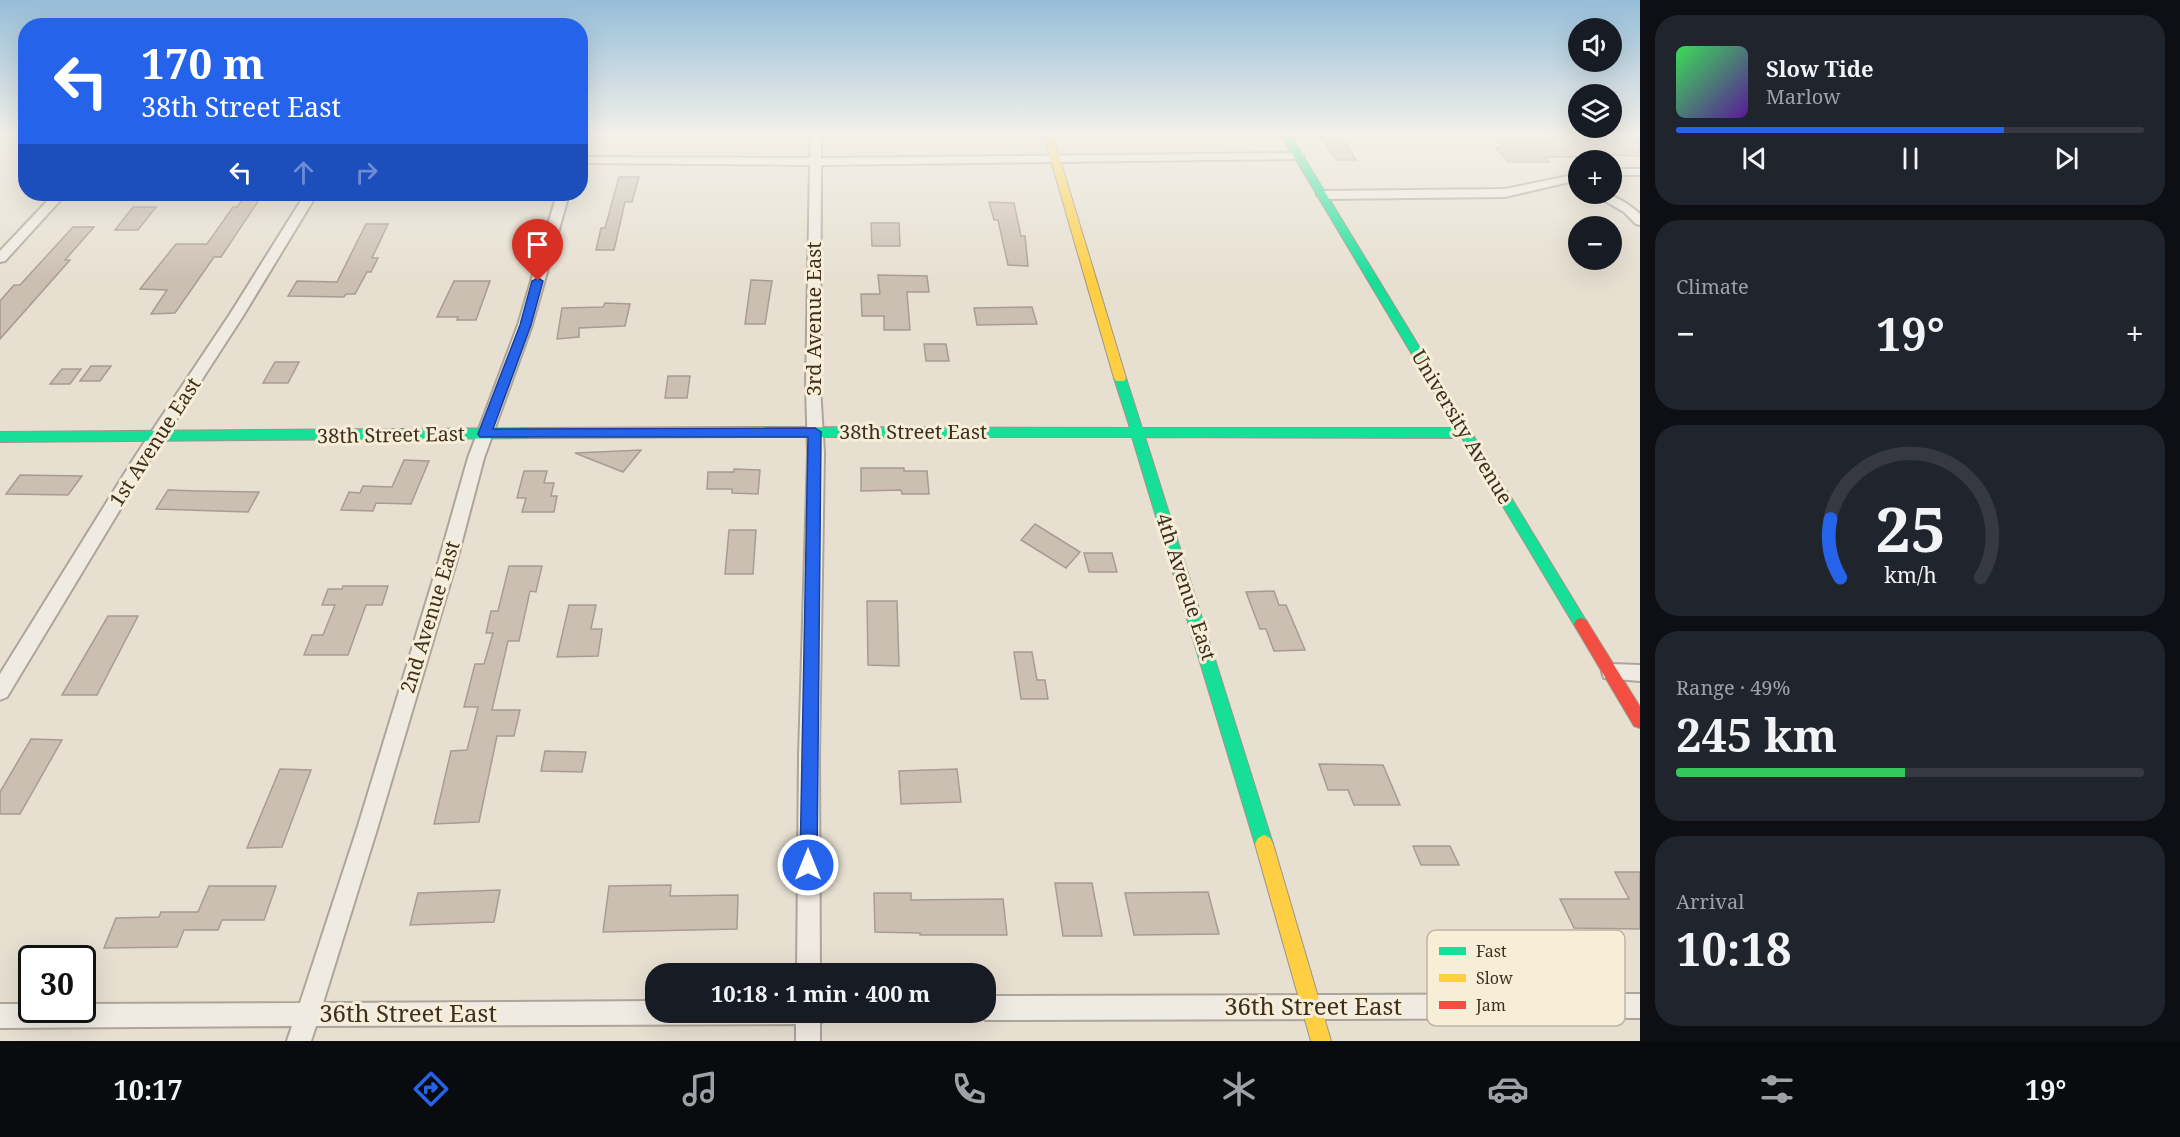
<!DOCTYPE html>
<meta charset="utf-8">
<style>
:root{--surface:#171b24;--page:#20242c;--text:#f1f3f6;--muted:#9ea1a6;--line:#363941;--accent:#2563eb}
body{margin:0;font-family:"Noto Serif",serif;background:var(--page);color:var(--text);height:100vh;display:flex;flex-direction:column;font-size:22px;white-space:nowrap}
*{box-sizing:border-box;margin:0}
p{font-size:20px;color:var(--muted)}
.icon{flex:none;width:33px;height:33px;fill:none;stroke:currentColor;stroke-width:2;stroke-linecap:round;stroke-linejoin:round}
.map{position:relative;flex:1;overflow:hidden}
.sheet{display:flex;flex-direction:column;gap:15px;padding:15px;background:#0d0f14;width:540px}
.sheet>*{flex:none}
.top-card{position:absolute;left:18px;top:18px;width:570px;height:183px;border-radius:24px;box-shadow:0 6px 24px #0002;background:#2563eb;color:#fff;overflow:hidden}
.controls{position:absolute;left:1568px;top:18px;display:grid;gap:12px}
.controls a{display:grid;place-items:center;width:54px;height:54px;border-radius:50%;background:var(--surface);box-shadow:0 6px 24px #0002;font-size:30px}
.speed{position:absolute;left:18px;top:945px;display:flex;gap:12px;font-size:30px;font-weight:700;text-align:center}
.speed>*{display:grid;place-content:center;width:78px;height:78px;border-radius:50%;background:var(--surface);box-shadow:0 6px 24px #0002;line-height:1}
.speed .limit{border:3px solid #111;border-radius:9px;background:#fff;color:#111}
.pin{position:absolute;display:grid;place-items:center;width:51px;height:51px;color:#fff;margin:-62px -26px;border-radius:50% 50% 50% 0;rotate:-45deg;box-shadow:0 0 6px #0007}
.pin .icon{rotate:45deg}
.me{position:absolute;width:66px;margin:-33px;rotate:0deg;stroke-linejoin:round;filter:drop-shadow(0 0 4px #0008)}
.turn{display:flex;align-items:center;gap:21px;height:126px;padding:0 24px;font-size:27px}
.turn .icon{width:78px;height:78px;stroke-width:2.5}
.turn b{display:block;font-size:42px;line-height:51px}
.lanes{display:flex;align-items:center;height:57px;padding:0 24px;background:#0003;justify-content:center;gap:30px;direction:ltr}
.lanes .off{opacity:.35}
.big{font-size:45px;font-weight:700;line-height:1.1}
.sheet .card{flex:1;display:flex;flex-direction:column;justify-content:center;gap:9px;min-width:0;padding:0 21px;border-radius:24px;background:var(--page)}
.sheet .dial{align-items:center;gap:0}
.dial svg{height:156px;overflow:visible;fill:none;stroke:var(--line);stroke-width:7;stroke-linecap:round;text-anchor:middle}
.dial text{fill:var(--text);stroke:none}
.song{display:flex;align-items:center;gap:18px}
.cover{width:72px;height:72px;border-radius:9px;background:linear-gradient(135deg,hsl(130 70% 55%),hsl(270 70% 35%))}
.played{height:6px;border-radius:3px;background:linear-gradient(90deg,var(--accent) 70%,var(--line) 70%)}
.keys{display:flex;justify-content:space-around;direction:ltr}
.heat{display:flex;justify-content:space-between;align-items:center;font-size:33px;direction:ltr}
.charge{height:9px;border-radius:4px;background:linear-gradient(90deg,#34c759 49%,var(--line) 0)}
.trip{position:absolute;left:645px;top:963px;width:351px;height:60px;border-radius:24px;background:var(--surface);box-shadow:0 6px 24px #0002;font-weight:700;line-height:60px;text-align:center}
.tab-bar{display:flex;height:96px;justify-content:space-around;align-items:center;background:#090b0e;color:var(--muted)}
.tab-bar .icon{width:42px;height:42px}
.tab-bar .selected{color:var(--accent)}
.tab-bar b{font-size:27px;color:var(--text)}
main{display:flex;flex:1;min-height:0}
.map>svg:first-child{display:block}
.building{fill:#cbbfb2;stroke:#a89c90;stroke-width:1.5}
.lines{fill:none;stroke-linecap:round;stroke-linejoin:round}
.street-casing{stroke:#ada599;stroke-width:4}
.fast-casing{stroke:#9c958a;stroke-width:2}
.slow-casing{stroke:#9c958a;stroke-width:2}
.jam-casing{stroke:#9c958a;stroke-width:2}
.street{fill:#efebe3;fill-rule:evenodd}
.fast{fill:#16e098;fill-rule:evenodd}
.slow{fill:#ffcf43;fill-rule:evenodd}
.jam{fill:#f24e42;fill-rule:evenodd}
.route{fill:#2563eb;stroke:#184099;stroke-width:1.5}
.labels{text-anchor:middle;stroke-width:6;stroke-linejoin:round;paint-order:stroke}
.street-label{font-size:20px;fill:#3d2e20;stroke:#f7eed8}
.near-street-label{font-size:24px;fill:#3d2e20;stroke:#f7eed8}
.key{fill:#f7eed8;stroke:#bfb4a1;stroke-width:1.5}
.key-label{font-size:16px;fill:#3d2e20}
</style>
<main>
<div class="map">
<svg width="1640" height="1041" viewBox="0 0 1640 1041">
<rect width="100%" height="100%" fill="#e7e0d1"/>
<g class="building">
<path d="M1318,133h21l17,27h-19z"/>
<path d="M1581,133h59v23l-56,-2 3,3h-43l5,5h-40l-14,-15h9l-8,-9h45l-3,-3z"/>
<path d="M619,177h20l-7,25h-7l-11,48h-18l5,-22h4z"/>
<path d="M247,194h16l-42,63h-7l-39,56 -24,1 16,-24 -27,-1 36,-45h31l26,-37h4z"/>
<path d="M989,202l25,1 7,33h4l3,30 -20,-1 -10,-45h-4z"/>
<path d="M133,207h23l-18,23h-23z"/>
<path d="M871,223h28l1,23h-28z"/>
<path d="M366,224h22l-16,34h6l-7,14h-4l-12,22h-9l-2,3 -56,-1 9,-15 40,1z"/>
<path d="M73,227h21l-29,33h5l-70,79v-38l14,-16h6z"/>
<path d="M878,275l49,1 2,16h-22l3,38h-26v-14h-22l-1,-22h19z"/>
<path d="M751,280l21,1 -7,43h-20z"/>
<path d="M454,281h36l-14,39h-19l1,-3h-21z"/>
<path d="M605,303l25,1 -5,22 -46,2v9l-22,2 5,-31 41,-1z"/>
<path d="M1032,307l5,17 -60,1 -3,-17z"/>
<path d="M924,344h22l3,17h-23z"/>
<path d="M275,362h24l-11,21h-25z"/>
<path d="M91,366h20l-11,15h-20z"/>
<path d="M62,369h19l-11,15h-20z"/>
<path d="M668,376h22l-3,22h-22z"/>
<path d="M641,450l-18,22 -48,-19z"/>
<path d="M404,460l25,1 -18,43 -35,-1 -3,8 -32,-1 8,-18 11,1 3,-7 29,1z"/>
<path d="M861,468h43v3h23l2,23h-27l-1,-4 -40,1z"/>
<path d="M734,469l26,1 -2,24 -26,-1v-4h-25l1,-17h26z"/>
<path d="M524,471h23l-3,12h10l-3,13h6l-3,16h-32l4,-14h-9z"/>
<path d="M20,475l62,1 -14,19 -62,-1z"/>
<path d="M168,490l32,1 59,1 -11,20 -92,-3z"/>
<path d="M1035,524l45,28 -14,16 -45,-28z"/>
<path d="M729,530h27l-3,44h-28z"/>
<path d="M1084,553h28l5,19h-28z"/>
<path d="M509,566h33l-6,26 -6,-1 -11,50h-11l-16,69h28l-6,26h-17l-18,86 -45,2 17,-73 16,-1 11,-43h-14l11,-43h9l9,-31h-7l5,-22h7z"/>
<path d="M343,586h45l-6,19h-16l-18,50h-44l8,-20h11l12,-30h-13l6,-16h14z"/>
<path d="M1274,591l5,14h7l19,45 -31,1 -8,-22h-6l-14,-37z"/>
<path d="M867,601h30l2,65 -31,-1z"/>
<path d="M569,605h27l-5,24h11l-4,27 -41,1z"/>
<path d="M108,616h30l-41,79h-35z"/>
<path d="M1014,652h18l5,28h8l3,19h-27z"/>
<path d="M31,739l31,1 -42,74h-20v-22z"/>
<path d="M545,751l41,1 -4,20 -41,-1z"/>
<path d="M1319,764l64,1 17,40h-46l-6,-15h-20z"/>
<path d="M280,769l31,1 -29,77 -35,1z"/>
<path d="M957,769l4,33 -60,2 -2,-33z"/>
<path d="M1413,846h37l9,19h-38z"/>
<path d="M1615,872h25v57l-66,-1 -14,-29h69z"/>
<path d="M1055,883h37l10,53h-39z"/>
<path d="M671,885l-1,11 68,-1 -1,34 -134,3 6,-46z"/>
<path d="M209,886h67l-12,34h-42l-4,10h-34l-7,17 -73,1 12,-30 43,-1 2,-5h37z"/>
<path d="M500,890l-6,32 -84,3 8,-32z"/>
<path d="M1208,892l11,42 -85,1 -9,-42z"/>
<path d="M874,893h37v7l92,-1 4,36h-87v-2l-45,-1z"/>
</g>
<g class="lines">
<defs>
<g id="street">
<path d="M580,133h6l-5,3z"/>
<path d="M811,133h10v25l477,-5 6,3 -6,3 -477,6 -1,222 4,66 -5,303 1,218h-23l2,-218 9,-303 -2,-66 4,-222 -230,-2v-6l230,1z"/>
<rect x="1611" y="169" width="29" height="6"/>
<path d="M1578,174v6l-73,17 -182,2 -6,-4 6,-4 182,-2z"/>
<path d="M54,194h12l-61,67 -5,1v-11z"/>
<path d="M305,194h12l-74,122 -95,147 -141,234 -7,3v-26l136,-219 94,-141z"/>
<path d="M557,194h12l-37,131 -48,133 -27,102 -79,266 -55,177 333,-2v11h173l-4,8 -5,3v18h-24v-17l-480,2 -5,15h-24l5,-15 -292,2v-24h32v6h50v-6l218,-1 58,-177 81,-266 29,-102 50,-133z"/>
<path d="M1593,194c17,-2 34,8 47,20v11l-4,-1 -12,-12z"/>
<path d="M1611,664l29,1v16l-36,-3 -2,-6 2,-6z"/>
<path d="M1640,994v24l-654,2 -8,-4 -2,-4h10v-16z"/>
</g>
<g id="fast">
<path d="M1280,133h9l299,491 -2,4 -5,2 -5,-2 -114,-190 -317,-1 128,407 -3,6 -6,3 -6,-3 -3,-6 -123,-407h-368l-6,-5 6,-5 366,1 -16,-50 6,-4 6,4 16,50h314z"/>
<path d="M529,428l6,5 -6,5 -529,4v-10z"/>
</g>
<g id="slow">
<path d="M1043,133h9l74,245 -2,3h-8l-2,-3z"/>
<path d="M764,427l6,5 -6,5 -235,1 -6,-5 6,-5z"/>
<path d="M1264,835l6,3 3,6 58,197h-20l-56,-197 3,-6z"/>
</g>
<path id="jam" d="M1581,618l5,2 54,87v21l-6,-2 -58,-98 -2,-4 2,-4z"/>
</defs>
<use href="#street" class="street-casing"/>
<use href="#fast" class="fast-casing"/>
<use href="#slow" class="slow-casing"/>
<use href="#jam" class="jam-casing"/>
<use href="#street" class="street"/>
<use href="#fast" class="fast"/>
<use href="#slow" class="slow"/>
<use href="#jam" class="jam"/>
</g>
<linearGradient id="sky" x2="0" y2="1"><stop stop-color="#96bed9"/><stop offset="0.48" stop-color="#f4f1ea"/><stop offset="1" stop-color="#f4f1ea" stop-opacity="0"/></linearGradient>
<rect width="1640" height="279" fill="url(#sky)"/>
<path class="route" d="M538,278l5,3 -12,44 -38,104 322,-1 6,4 -4,433 -2,6 -7,3 -6,-3 -2,-6 8,-428h-328l-2,-3 42,-109 12,-44z"/>
<g class="labels">
<g class="street-label">
<text transform="translate(814 319) rotate(-90)" y="7">3rd Avenue East</text>
<text transform="translate(1462 427) rotate(59)" y="7">University Avenue</text>
<text x="913" y="439">38th Street East</text>
<text transform="translate(391 435) rotate(-1)" y="7">38th Street East</text>
<text transform="translate(155 442) rotate(-57)" y="7">1st Avenue East</text>
<text transform="translate(1186 587) rotate(72)" y="7">4th Avenue East</text>
<text transform="translate(430 617) rotate(-73)" y="7">2nd Avenue East</text>
</g>
<g class="near-street-label">
<text x="1313" y="1015">36th Street East</text>
<text x="408" y="1022">36th Street East</text>
</g>
</g>
<rect x="1427" y="930" width="198" height="96" rx="9" class="key"/>
<rect x="1439" y="947" width="27" height="8" fill="#16e098"/>
<rect x="1439" y="974" width="27" height="8" fill="#ffcf43"/>
<rect x="1439" y="1001" width="27" height="8" fill="#f24e42"/>
<g class="key-label">
<text x="1476" y="957">Fast</text>
<text x="1476" y="984">Slow</text>
<text x="1476" y="1011">Jam</text>
</g>
</svg>
<div class="controls">
<a><svg class="icon" aria-label="sound" viewBox="0 0 24 24"><path d="M4 9h4l5-4v14l-5-4H4zM17 9q2 3 0 6"/></svg></a>
<a><svg class="icon" aria-label="layers" viewBox="0 0 24 24"><path d="M12 4l9 5-9 5-9-5zM3 14l9 5 9-5"/></svg></a>
<a>+</a>
<a>−</a>
</div>
<div class="speed"><div class="limit">30</div></div>
<div class="pin" style="left:538px;top:281px;background:#d93025"><svg class="icon" aria-label="arrive" viewBox="0 0 24 24"><path d="M6 21V4h12l-3 4 3 4H6"/></svg></div>
<svg class="me" style="left:808px;top:865px" viewBox="-20 -20 40 40"><circle r="17" fill="#2563eb" stroke="#fff" stroke-width="3"/><path d="M0-11L8 9 0 5-8 9z" fill="#fff"/></svg>
<div class="trip">10:18 · 1 min · 400 m</div>
<div class="top-card">
<div class="turn"><svg class="icon" aria-label="left" viewBox="0 0 24 24"><path d="M17 20v-9H6M10 6l-5 5 5 5"/></svg><div><b>170 m</b>38th Street East</div></div>
<div class="lanes"><svg class="icon" aria-label="left" viewBox="0 0 24 24"><path d="M17 20v-9H6M10 6l-5 5 5 5"/></svg><svg class="icon off" aria-label="ahead" viewBox="0 0 24 24"><path d="M12 20V5M6 11l6-6 6 6"/></svg><svg class="icon off" aria-label="right" viewBox="0 0 24 24"><path d="M7 20v-9h11M14 6l5 5-5 5"/></svg></div>
</div>
</div>
<section class="sheet">
<div class="card">
<div class="song"><i class="cover"></i><div><b>Slow Tide</b><p>Marlow</p></div></div>
<div class="played"></div>
<div class="keys"><svg class="icon" aria-label="previous" viewBox="0 0 24 24"><path d="M18 5L8 12l10 7zM5 5v14"/></svg><svg class="icon" aria-label="pause" viewBox="0 0 24 24"><path d="M8 5v14M16 5v14"/></svg><svg class="icon" aria-label="next" viewBox="0 0 24 24"><path d="M6 5l10 7-10 7zM19 5v14"/></svg></div>
</div>
<div class="card"><p>Climate</p>
<div class="heat"><a>−</a><b class="big">19°</b><a>+</a></div>
</div>
<div class="card dial"><svg viewBox="0 0 100 80">
<path d="M14 69A42 42 0 1 1 86 69"/>
<path d="M14 69A42 42 0 0 1 9 39" stroke="#2563eb"/>
<text x="50" y="56" font-size="32" font-weight="700">25</text>
<text x="50" y="72" font-size="11">km/h</text>
</svg></div>
<div class="card"><p>Range · 49%</p><b class="big">245 km</b><div class="charge"></div></div>
<div class="card"><p>Arrival</p><b class="big">10:18</b></div>
</section>
</main>
<nav class="tab-bar">
<b>10:17</b>
<svg class="icon selected" aria-label="directions" viewBox="0 0 24 24"><path d="M12 3l9 9-9 9-9-9zM9 14v-3h6M13 9l2 2-2 2"/></svg>
<svg class="icon" aria-label="music" viewBox="0 0 24 24"><path d="M9 18V5l10-2v13"/><circle cx="6" cy="18" r="3"/><circle cx="16" cy="16" r="3"/></svg>
<svg class="icon" aria-label="phone" viewBox="0 0 24 24"><path d="M5 4h4l2 5-3 2q2 4 5 5l2-3 5 2v4C11 20 4 13 5 4z"/></svg>
<svg class="icon" aria-label="climate" viewBox="0 0 24 24"><path d="M12 3v18M4 7l16 10M4 17L20 7"/></svg>
<svg class="icon" aria-label="car" viewBox="0 0 24 24"><path d="M5 17H2v-5l4-1 3-4h7l3 4 3 1v5h-3M9 17h6M6 11h13"/><circle cx="7" cy="17" r="2"/><circle cx="17" cy="17" r="2"/></svg>
<svg class="icon" aria-label="filters" viewBox="0 0 24 24"><path d="M4 7h16M4 17h16"/><circle cx="9" cy="7" r="2"/><circle cx="15" cy="17" r="2"/></svg>
<b>19°</b>
</nav>
